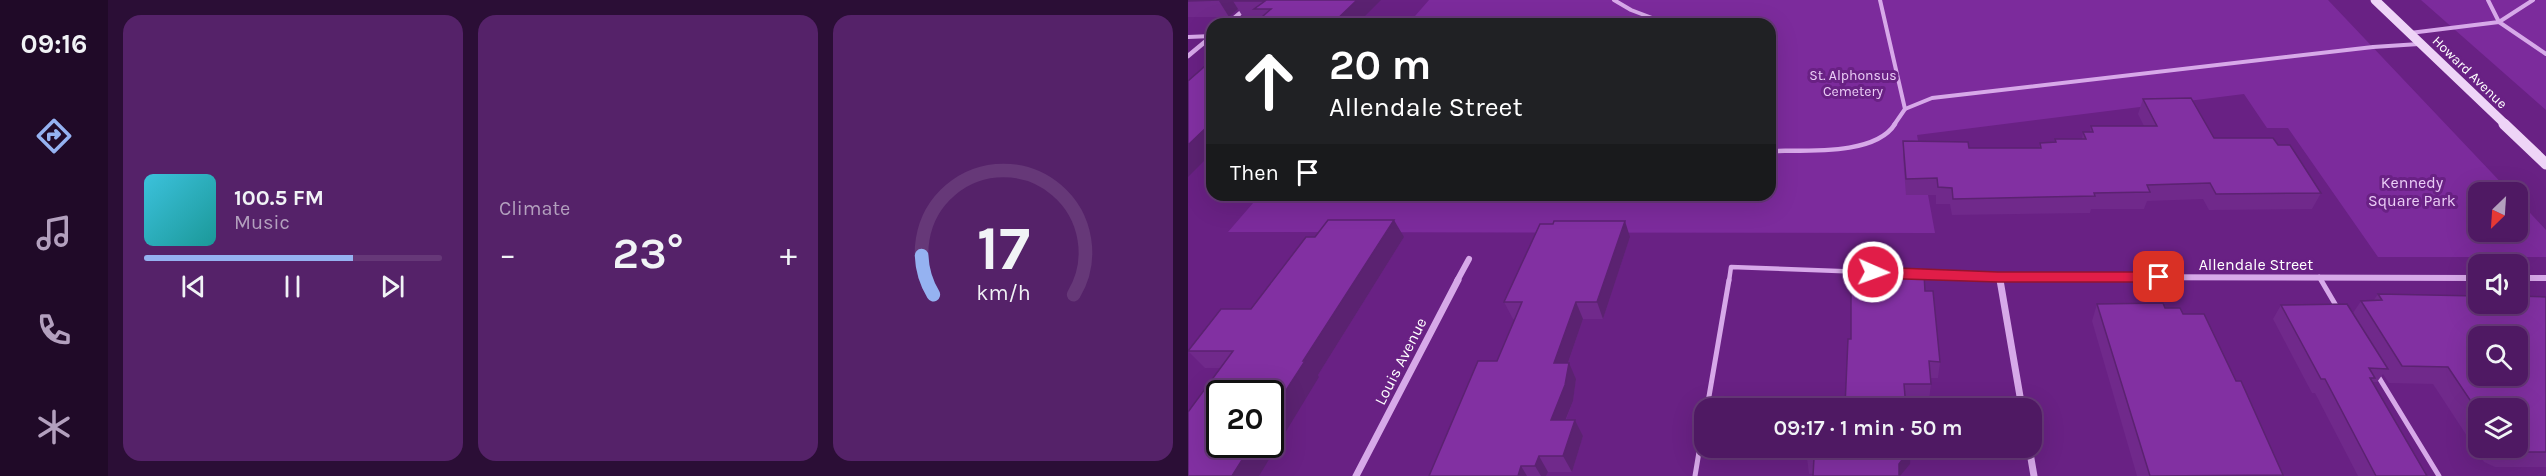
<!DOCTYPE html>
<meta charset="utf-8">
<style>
:root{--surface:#4f1963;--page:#552269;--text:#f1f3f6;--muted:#b3a0be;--line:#663878;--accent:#95b2f1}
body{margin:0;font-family:Karla,sans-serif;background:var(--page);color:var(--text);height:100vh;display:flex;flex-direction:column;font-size:22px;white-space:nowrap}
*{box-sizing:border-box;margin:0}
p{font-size:20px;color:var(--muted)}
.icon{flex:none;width:33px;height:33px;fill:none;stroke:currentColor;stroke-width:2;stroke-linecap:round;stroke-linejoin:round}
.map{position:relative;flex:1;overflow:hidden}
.sheet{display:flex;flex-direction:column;gap:15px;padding:15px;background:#2b0e36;width:1080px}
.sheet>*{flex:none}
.guide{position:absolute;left:18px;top:18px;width:570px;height:183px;border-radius:18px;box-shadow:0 6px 24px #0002,0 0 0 2px var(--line);background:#202124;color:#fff;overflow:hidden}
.needle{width:39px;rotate:205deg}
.fabs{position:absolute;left:1280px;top:182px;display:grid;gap:12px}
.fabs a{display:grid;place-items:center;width:60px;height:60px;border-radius:12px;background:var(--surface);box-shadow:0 6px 24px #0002,0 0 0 2px var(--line);font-size:30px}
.speed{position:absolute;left:18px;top:380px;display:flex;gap:12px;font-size:30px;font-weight:700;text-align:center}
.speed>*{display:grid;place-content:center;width:78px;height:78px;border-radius:50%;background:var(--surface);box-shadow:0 6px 24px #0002,0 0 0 2px var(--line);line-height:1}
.speed .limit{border:3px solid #111;border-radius:9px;background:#fff;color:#111}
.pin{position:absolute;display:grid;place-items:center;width:51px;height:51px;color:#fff;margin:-26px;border-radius:12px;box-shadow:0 3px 9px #0006}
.me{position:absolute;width:66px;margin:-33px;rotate:92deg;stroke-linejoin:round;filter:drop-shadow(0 0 4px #0008)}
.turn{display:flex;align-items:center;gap:21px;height:126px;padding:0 24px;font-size:27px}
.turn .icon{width:78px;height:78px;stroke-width:2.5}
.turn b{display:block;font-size:42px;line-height:51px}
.then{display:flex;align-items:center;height:57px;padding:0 24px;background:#0003;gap:12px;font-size:22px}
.big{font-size:45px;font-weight:600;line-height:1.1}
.sheet .card{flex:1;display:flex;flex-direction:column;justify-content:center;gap:9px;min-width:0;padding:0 21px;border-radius:18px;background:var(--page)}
.sheet .dial{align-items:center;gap:0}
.dial svg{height:156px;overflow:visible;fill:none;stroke:var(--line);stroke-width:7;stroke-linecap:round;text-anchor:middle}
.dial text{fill:var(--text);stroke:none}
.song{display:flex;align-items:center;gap:18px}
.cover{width:72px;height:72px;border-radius:9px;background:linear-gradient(135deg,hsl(190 70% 55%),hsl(180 70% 35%))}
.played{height:6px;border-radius:3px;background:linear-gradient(90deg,var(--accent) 70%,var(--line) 70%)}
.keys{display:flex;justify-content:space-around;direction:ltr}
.heat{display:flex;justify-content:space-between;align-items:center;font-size:33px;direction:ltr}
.sheet .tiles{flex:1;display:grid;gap:15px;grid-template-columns:repeat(3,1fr)}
.trip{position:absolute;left:506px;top:398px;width:348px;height:60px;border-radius:18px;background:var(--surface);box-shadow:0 6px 24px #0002,0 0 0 2px var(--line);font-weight:600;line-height:60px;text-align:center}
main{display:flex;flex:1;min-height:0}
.tabs{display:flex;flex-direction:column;width:108px;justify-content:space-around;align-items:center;background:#200a28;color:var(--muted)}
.tabs .icon{width:42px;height:42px}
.tabs .active{color:var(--accent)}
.tabs b{font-size:27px;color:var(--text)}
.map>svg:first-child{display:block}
.green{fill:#7c2b9c}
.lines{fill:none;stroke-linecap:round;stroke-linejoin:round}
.lane-far2{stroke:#d7a9e9;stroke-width:4}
.lane-far1{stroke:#d7a9e9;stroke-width:4.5}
.lane{stroke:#d7a9e9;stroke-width:5}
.street-far2{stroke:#d7a9e9;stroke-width:4.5}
.street-far1{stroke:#d7a9e9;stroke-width:6}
.street{stroke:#d7a9e9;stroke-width:7}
.secondary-far1{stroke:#eed4f7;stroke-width:9}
.secondary{stroke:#eed4f7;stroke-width:11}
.wall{fill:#70298b;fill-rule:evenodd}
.shaded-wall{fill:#5b2271}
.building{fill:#8230a2;stroke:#5b2271;stroke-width:1.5;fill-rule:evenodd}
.route{fill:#e11d48;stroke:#92132f;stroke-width:1.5}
.labels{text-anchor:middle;stroke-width:6;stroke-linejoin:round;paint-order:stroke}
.far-street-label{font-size:14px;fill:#fff;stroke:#692184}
.far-park-label{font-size:14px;fill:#ebcdf7;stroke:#692184}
.park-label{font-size:16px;fill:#ebcdf7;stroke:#692184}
.street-label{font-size:16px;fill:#fff;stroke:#692184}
</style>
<main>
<nav class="tabs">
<b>09:16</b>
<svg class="icon active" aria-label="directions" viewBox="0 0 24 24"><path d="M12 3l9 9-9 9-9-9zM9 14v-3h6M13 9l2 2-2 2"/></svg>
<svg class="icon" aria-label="music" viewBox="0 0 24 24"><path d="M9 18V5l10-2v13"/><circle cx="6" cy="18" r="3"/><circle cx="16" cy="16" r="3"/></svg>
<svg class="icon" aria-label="phone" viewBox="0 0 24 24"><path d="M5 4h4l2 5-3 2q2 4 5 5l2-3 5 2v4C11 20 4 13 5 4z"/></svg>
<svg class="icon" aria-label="climate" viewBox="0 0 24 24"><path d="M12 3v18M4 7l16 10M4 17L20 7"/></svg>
</nav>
<section class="sheet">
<div class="tiles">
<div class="card">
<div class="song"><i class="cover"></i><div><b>100.5 FM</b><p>Music</p></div></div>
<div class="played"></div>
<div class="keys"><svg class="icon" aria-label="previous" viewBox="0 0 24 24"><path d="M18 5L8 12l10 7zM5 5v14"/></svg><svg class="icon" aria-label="pause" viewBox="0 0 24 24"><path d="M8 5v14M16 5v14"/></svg><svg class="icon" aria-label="next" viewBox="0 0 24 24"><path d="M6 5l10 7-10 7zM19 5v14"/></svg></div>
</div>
<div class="card"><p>Climate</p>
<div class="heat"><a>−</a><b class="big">23°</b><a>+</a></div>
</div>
<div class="card dial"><svg viewBox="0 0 100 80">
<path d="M14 69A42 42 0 1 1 86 69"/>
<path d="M14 69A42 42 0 0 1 8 49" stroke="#95b2f1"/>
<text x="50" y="56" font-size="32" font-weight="700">17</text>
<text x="50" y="72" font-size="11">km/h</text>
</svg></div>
</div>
</section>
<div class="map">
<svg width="1358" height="476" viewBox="0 0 1358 476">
<rect width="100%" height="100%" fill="#692184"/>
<g class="green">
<path d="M241,0h899l182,192h-32v39h39v-32l29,31v27h-168l-90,-129h-21l-23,-34 -327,41 18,98 -707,-1 32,-37h510v-171h-362z"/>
<path d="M1233,0h125v110z"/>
</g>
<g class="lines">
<g class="lane-far2">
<path d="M426,0l17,10 37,14"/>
<path d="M692,0l25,109 -11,16"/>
<path d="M1345,0l-34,22 47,32"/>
<path d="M1222,33l89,-11 -11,-22"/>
<path d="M0,37l24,-1"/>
<path d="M717,109l27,-11 441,-51 46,-3"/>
</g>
<g class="lane-far1">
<path d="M582,151c35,-1 105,5 125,-27"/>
<path d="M1131,277l3,4"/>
<path d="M541,281l2,-14 268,10"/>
</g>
<g class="lane">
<path d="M1133,280l17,29"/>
<path d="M1190,376l61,100"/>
<path d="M519,408l22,-128"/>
<path d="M507,476l9,-54"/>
</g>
<g class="street-far2">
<path d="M39,24l29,-24"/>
<path d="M0,56l24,-20"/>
</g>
<g class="street-far1">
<path d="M1329,278h29"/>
<path d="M269,281l12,-22"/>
<path d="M812,281l-1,-4 479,1"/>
</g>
<g class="street">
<path d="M812,280l22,128"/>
<path d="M841,447l5,29"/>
<path d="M168,476l102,-196"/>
</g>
<path class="secondary-far1" d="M1187,0l131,125"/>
<path class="secondary" d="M1316,124l42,40"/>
</g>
<g class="wall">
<path d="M0,0h193l-121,19 -2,-2h-15l-5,-8 -9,8h-41z"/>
<path d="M955,99l71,39 64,7 43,48 -9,16 -103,1 -6,-11 -56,2 -3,8h-53l-1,4 -138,2 -2,-11h-14v-9h-30l-3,-38v-16l66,7h70l1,-5 15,-1v-3h27l1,-7h7l1,-6h53l-6,-12z"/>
<path d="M216,237l-86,138 1,2 -98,-9h-16l-17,-17 63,-42z"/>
<path d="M442,237l-27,82h-20l-15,44 8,16 -3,22 -7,19h9l8,16 -11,36h-24l-2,4h-117l68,-115 18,-42h-2l-9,-17z"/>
<path d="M737,291l15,71 -2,16h-7v6l-2,16h-24l-60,6 6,-67z"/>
<path d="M1190,294l168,3v170h-51l-11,-5 -51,-78 -44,-1 -6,-9 -6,8h-5l55,94h-69l-43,-83h-3l-39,-74 8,-14 72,8 8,-12h12zM1290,408l39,39h-39z"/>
<path d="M909,304l68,4 18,6 100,161 -1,1h-145l-45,-155z"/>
<path d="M619,458l103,6 -101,10z"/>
</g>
<g class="shaded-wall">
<path d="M32,0h30l-17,1 5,8 -9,8 -10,-16z"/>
<path d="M169,0h24l-24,24h-25z"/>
<path d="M24,122v31l-24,24v-32z"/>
<path d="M206,220l10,17 -86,138 1,2 -60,99h-27l20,-32h18v-29l33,-54z"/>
<path d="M437,221l5,16 -27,82 -6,-17z"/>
<path d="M388,302l7,17 -21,61 -8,-17z"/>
<path d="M381,363l7,16 -3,22 -14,35 -8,-16z"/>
<path d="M387,420l8,16 -11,36 -9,-16z"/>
<path d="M723,448l-1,16 -10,12h-2l1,-12z"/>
<path d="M351,456l9,16 -2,4h-5l-6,-10z"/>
<path d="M333,466l6,10h-9z"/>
</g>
<g class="building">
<path d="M0,0h32l-32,1z"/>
<path d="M46,0h123l-25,24h-78l17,-15h-17l11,-8h-32z"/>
<path d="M24,60v62l-24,23v-64z"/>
<path d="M1003,98l23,40h59l5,7h12l31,48 -105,1 -6,-11 -63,2 3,7 -56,1 1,3 -142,3 -1,-11 -14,-1 -1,-9 -31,1 -3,-38 65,1 1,6h72l-1,-5 16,-1 -1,-3h31l-3,-7h10l-2,-6h66l-14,-27z"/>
<path d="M140,220h66l-91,141h2l-35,54v-22h-50v51h32l-20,32h-44v-64l45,-61h-45l33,-42h30l55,-72h9z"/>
<path d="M366,221h71l-28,81h-21l-22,61h15l-4,22 -14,35h24l-12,36h-24l-4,10h-14l-3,10h-89l49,-115h19l25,-59h-18l36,-78h13z"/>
<path d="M736,274l1,17h8l7,71 -11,-1 2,23h-27l2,24h-96v-2h35l3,-67h3v-64z"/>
<path d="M1190,294l100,2v7h39v-7l29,1v155h-33l-9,-5h13v-39h-39v4l-30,-45 -46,-1 -41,-65 21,-1zM1290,336h39v39h-39z"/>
<path d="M975,303l2,5h15l3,6h21l32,67h5l42,94 -133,1 -53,-172z"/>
<path d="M1159,304l41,65 -19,-1 6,10h-5l57,98h-51l-51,-97h-4l-40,-74z"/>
<path d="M620,447h103v1l-12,16v12h-86l1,-18h-7z"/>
</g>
<path class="route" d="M685,267l125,5h161l7,5 -7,5h-161l-125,-4 -7,-6z"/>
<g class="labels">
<g class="far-street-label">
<text transform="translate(1282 72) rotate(44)" y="5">Howard Avenue</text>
</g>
<g class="far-park-label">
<text x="665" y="80">St. Alphonsus<tspan x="665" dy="16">Cemetery</tspan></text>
</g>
<g class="park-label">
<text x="1224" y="188">Kennedy<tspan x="1224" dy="18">Square Park</tspan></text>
</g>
<g class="street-label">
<text x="1068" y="270">Allendale Street</text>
<text transform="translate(212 361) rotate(-63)" y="6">Louis Avenue</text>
</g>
</g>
</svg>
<div class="fabs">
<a><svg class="needle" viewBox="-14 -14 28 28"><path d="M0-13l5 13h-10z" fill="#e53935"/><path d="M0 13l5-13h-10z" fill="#b3a0be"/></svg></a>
<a><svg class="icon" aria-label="sound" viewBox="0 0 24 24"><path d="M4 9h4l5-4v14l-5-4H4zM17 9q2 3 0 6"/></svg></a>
<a><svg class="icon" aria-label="search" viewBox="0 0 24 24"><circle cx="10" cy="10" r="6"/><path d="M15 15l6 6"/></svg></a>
<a><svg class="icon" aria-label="layers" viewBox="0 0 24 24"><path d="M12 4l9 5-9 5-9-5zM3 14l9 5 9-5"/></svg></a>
</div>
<div class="speed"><div class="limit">20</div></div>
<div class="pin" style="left:971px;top:277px;background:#d93025"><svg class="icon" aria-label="arrive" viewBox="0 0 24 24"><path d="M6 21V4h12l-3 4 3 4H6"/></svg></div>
<svg class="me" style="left:685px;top:272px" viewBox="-20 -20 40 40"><circle r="17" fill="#e11d48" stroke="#fff" stroke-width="3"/><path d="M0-11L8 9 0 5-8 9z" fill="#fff"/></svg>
<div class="trip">09:17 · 1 min · 50 m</div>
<div class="guide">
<div class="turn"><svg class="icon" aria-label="ahead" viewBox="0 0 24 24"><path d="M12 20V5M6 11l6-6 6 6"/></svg><div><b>20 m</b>Allendale Street</div></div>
<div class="then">Then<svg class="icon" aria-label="arrive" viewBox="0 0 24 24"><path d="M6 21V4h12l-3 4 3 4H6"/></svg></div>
</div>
</div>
</main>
